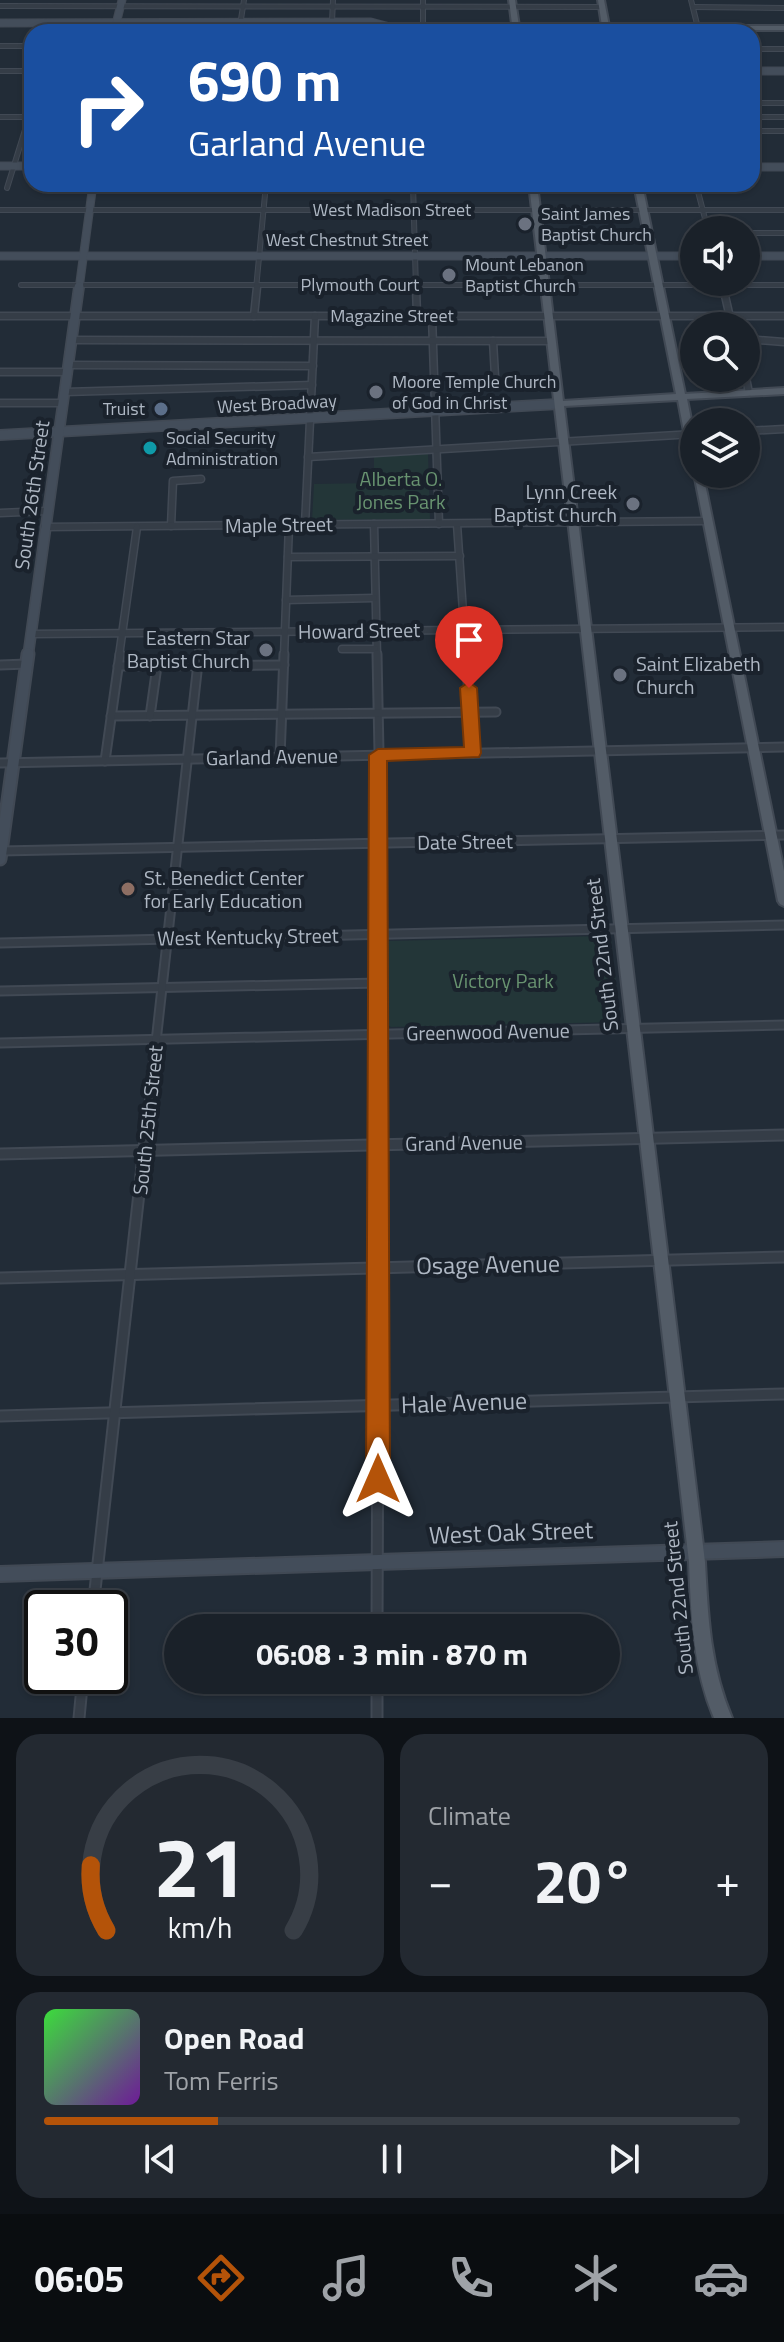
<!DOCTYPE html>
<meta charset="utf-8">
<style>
:root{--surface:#1a2129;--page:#232931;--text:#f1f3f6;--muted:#9fa3a8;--line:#383e46;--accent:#b45309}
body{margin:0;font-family:"Titillium Web",sans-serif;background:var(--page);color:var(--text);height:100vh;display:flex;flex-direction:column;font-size:30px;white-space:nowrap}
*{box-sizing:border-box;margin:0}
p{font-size:26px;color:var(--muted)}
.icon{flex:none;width:44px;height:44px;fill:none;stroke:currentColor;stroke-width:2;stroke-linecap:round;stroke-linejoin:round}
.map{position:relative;height:1718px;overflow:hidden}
.drawer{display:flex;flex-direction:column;gap:16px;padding:16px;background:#0e1217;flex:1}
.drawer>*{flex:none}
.guide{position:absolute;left:24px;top:24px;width:736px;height:168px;border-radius:24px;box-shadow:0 2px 6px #0004,0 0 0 2px var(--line);background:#1a4fa0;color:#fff;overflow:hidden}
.tools{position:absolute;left:680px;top:216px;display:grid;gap:16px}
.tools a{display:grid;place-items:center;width:80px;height:80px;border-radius:50%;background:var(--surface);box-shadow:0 2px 6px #0004,0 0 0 2px var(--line);font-size:40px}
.speed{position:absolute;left:24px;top:1590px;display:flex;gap:16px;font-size:40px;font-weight:700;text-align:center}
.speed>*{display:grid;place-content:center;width:104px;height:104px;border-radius:50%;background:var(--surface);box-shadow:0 2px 6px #0004,0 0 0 2px var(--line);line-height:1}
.speed .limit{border:4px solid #111;border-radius:12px;background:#fff;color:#111}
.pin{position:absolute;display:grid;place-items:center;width:68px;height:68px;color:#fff;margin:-82px -34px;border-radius:50% 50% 50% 0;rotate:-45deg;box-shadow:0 0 8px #0007}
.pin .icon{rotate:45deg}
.me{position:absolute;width:88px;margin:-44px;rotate:0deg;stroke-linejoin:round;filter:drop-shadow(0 0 6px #0008)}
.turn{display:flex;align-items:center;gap:28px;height:168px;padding:0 32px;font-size:36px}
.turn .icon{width:104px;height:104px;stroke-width:2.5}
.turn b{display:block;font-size:56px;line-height:68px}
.big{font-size:60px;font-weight:700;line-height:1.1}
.drawer .card{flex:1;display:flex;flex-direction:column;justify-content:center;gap:12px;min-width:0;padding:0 28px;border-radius:24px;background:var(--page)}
.drawer .dial{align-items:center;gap:0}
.dial svg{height:208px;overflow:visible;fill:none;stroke:var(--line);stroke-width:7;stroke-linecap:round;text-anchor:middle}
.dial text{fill:var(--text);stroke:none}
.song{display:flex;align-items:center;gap:24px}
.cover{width:96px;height:96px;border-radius:12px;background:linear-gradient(135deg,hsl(120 70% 55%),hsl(280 70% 35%))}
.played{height:8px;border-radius:4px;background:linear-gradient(90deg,var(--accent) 25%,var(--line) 25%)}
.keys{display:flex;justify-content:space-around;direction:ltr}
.heat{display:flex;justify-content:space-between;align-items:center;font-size:44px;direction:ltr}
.drawer .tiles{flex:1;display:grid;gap:16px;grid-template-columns:1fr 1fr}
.card:last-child{grid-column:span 2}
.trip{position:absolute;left:164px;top:1614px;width:456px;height:80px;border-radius:40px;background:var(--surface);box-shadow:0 2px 6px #0004,0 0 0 2px var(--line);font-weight:700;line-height:80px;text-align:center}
.menu{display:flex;height:128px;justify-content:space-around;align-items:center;background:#0a0d10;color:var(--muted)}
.menu .icon{width:56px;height:56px}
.menu .active{color:var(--accent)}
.menu b{font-size:36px;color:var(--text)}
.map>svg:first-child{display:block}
.green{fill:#233638}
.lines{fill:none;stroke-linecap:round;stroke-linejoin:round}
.street-far3-casing{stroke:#414954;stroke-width:6}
.street-far2-casing{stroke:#414954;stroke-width:9}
.street-far1-casing{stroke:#414954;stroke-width:11}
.street-casing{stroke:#414954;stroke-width:13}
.secondary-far3-casing{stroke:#414954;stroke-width:9}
.secondary-far2-casing{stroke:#414954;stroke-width:12}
.secondary-far1-casing{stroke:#414954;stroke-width:15}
.secondary-casing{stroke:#414954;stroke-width:18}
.primary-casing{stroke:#414954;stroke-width:4}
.street-far3{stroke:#353d47;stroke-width:4}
.street-far2{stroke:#353d47;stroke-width:6}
.street-far1{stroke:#353d47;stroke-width:7}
.street{stroke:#353d47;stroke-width:9}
.secondary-far3{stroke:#434d5a;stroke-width:7}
.secondary-far2{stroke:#434d5a;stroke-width:9}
.secondary-far1{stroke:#434d5a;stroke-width:11}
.secondary{stroke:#434d5a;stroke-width:14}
.primary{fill:#535c67;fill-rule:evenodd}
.route{fill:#b45309;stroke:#753606;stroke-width:2}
.worship-dot{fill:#6b7280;stroke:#1a222c;stroke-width:3}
.service-dot{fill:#5c6f8a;stroke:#1a222c;stroke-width:3}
.culture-dot{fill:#0f9aa8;stroke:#1a222c;stroke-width:3}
.education-dot{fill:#8d6e63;stroke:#1a222c;stroke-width:3}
.labels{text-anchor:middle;stroke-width:8;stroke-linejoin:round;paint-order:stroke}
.far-street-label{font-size:18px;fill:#afb8c4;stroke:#1a222c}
.far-poi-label{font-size:18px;fill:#afb8c4;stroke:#1a222c;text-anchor:start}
.park-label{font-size:20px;fill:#689370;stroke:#1a222c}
.poi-label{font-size:20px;fill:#afb8c4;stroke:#1a222c;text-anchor:end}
.street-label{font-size:20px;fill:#afb8c4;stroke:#1a222c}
.near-street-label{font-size:24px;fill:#afb8c4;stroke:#1a222c}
</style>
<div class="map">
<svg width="784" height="1718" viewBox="0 0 784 1718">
<rect width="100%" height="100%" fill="#222c37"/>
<g class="green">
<path d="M428,453l2,66 -118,1 2,-36 60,-1v-27z"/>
<path d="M605,936l6,3 9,78 -3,5 -226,5 -5,-3 1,-83z"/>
</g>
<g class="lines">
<defs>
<g id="street-far3">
<path d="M423,0v28"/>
<path d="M691,0l8,32"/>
<path d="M0,6l603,1"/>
<path d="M693,7l91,1"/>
<path d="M332,22l1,-22"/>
<path d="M239,32l5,-32"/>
<path d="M312,32l1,-10"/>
<path d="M0,46h32"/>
<path d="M752,49h32"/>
<path d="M0,71h32"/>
<path d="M752,103h32"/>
<path d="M0,117h30"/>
<path d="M752,117h32"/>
<path d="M752,131h32"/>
<path d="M413,184l3,105"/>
<path d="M696,184l12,46"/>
<path d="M7,188l22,-71"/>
<path d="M0,210h784"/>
<path d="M746,233h38"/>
<path d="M722,284l1,5"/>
<path d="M21,285h763"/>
<path d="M256,289l10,-105"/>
</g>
<g id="street-far2">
<path d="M416,287l1,29"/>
<path d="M723,287l9,39"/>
<path d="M0,316h784"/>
<path d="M254,316l3,-29"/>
<path d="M432,316l7,208"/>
<path d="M746,339l38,3"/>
<path d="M72,340l480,1"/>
<path d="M493,341l2,35"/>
<path d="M68,365l245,1"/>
<path d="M0,372h67"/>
<path d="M746,378l3,15"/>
<path d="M65,392l247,-7"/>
<path d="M0,403h63"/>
<path d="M746,431l38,-2"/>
<path d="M308,457l386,-23"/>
<path d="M0,513l46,-2"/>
<path d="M374,524l3,132"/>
<path d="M457,524l9,132"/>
<path d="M305,525l10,-209"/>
<path d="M171,526l2,-45 28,-2"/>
<path d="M44,527l663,-6"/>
<path d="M288,557l172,-1"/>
<path d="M286,600l88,-2"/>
<path d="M31,634l753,-7"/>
<path d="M342,649h33"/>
<path d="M119,656l18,-129"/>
<path d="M198,656l3,-23"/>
<path d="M284,656l5,-131"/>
</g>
<g id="street-far1">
<path d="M377,654l3,147 -1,322"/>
<path d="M466,654l7,99"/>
<path d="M0,665l27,-1"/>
<path d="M118,666l166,-1"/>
<path d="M111,716l385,-4"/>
<path d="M150,716l7,-50"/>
<path d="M280,757l4,-103"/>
<path d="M105,761l15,-107"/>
<path d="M0,763l784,-16"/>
<path d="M1,851l783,-16"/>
<path d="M0,943l784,-18"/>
<path d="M0,991l379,-8"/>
<path d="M0,1043l784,-18"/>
<path d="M147,1123l52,-469"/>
</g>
<g id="street">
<path d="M0,1154l784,-19"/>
<path d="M0,1278l784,-21"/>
<path d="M0,1416l784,-22"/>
<path d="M93,1608l54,-487"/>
<path d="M377,1628l2,-507"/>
<path d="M377,1680v38"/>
<path d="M79,1718l4,-42"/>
</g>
<g id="secondary-far3">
<path d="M0,23l371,-1 19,5 125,1"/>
<path d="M114,32l8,-32"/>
<path d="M752,71h32"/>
<path d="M0,166h32"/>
<path d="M752,167h32"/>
<path d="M0,256h694"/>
<path d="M746,256h38"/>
<path d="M79,289l14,-105"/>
</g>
<g id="secondary-far2">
<path d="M0,435l559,-31"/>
<path d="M28,656l51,-369"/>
</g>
<path id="secondary-far1" d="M0,859l28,-205"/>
<path id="secondary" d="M0,1574l784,-25"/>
<g id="primary">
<path d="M509,0h6l4,26h83l-4,-26h6l5,26h175v4h-174v2h-6l-1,-2h-84v2h-6z"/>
<path d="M529,184h8l26,217 113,-7 -42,-210h8l43,210 99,-6v6l-97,5 7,36v26l-5,-3 -11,-58 -114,6 141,1156c3,56 5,104 27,156h-18c-21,-50 -23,-102 -25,-156z"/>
<path d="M694,473l9,1 81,397v35l-4,-2 -2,-3z"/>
</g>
</defs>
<use href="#street-far3" class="street-far3-casing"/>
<use href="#street-far2" class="street-far2-casing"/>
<use href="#street-far1" class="street-far1-casing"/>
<use href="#street" class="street-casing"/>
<use href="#secondary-far3" class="secondary-far3-casing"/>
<use href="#secondary-far2" class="secondary-far2-casing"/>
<use href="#secondary-far1" class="secondary-far1-casing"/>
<use href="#secondary" class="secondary-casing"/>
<use href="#primary" class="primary-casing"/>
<use href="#street-far3" class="street-far3"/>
<use href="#street-far2" class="street-far2"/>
<use href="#street-far1" class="street-far1"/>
<use href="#street" class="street"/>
<use href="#secondary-far3" class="secondary-far3"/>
<use href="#secondary-far2" class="secondary-far2"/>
<use href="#secondary-far1" class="secondary-far1"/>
<use href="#secondary" class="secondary"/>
<use href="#primary" class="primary"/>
</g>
<path class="route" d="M469,682l8,6 4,65 -2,4 -92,4 3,718 -4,9 -8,3 -9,-3 -3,-9 3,-724 9,-6 86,-2 -4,-59z"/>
<g class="worship-dot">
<circle cx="525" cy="224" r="8"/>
<circle cx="449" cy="275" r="8"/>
<circle cx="376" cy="392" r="8"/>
<circle cx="633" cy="504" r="8"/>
<circle cx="266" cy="650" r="8"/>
<circle cx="620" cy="675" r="8"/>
</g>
<circle class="service-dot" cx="161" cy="409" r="8"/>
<circle class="culture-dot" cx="150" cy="448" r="8"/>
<circle class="education-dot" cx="128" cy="889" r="8"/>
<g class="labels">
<g class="far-street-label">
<text x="392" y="216">West Madison Street</text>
<text x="347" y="246">West Chestnut Street</text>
<text x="360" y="291">Plymouth Court</text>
<text x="392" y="322">Magazine Street</text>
<text transform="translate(277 404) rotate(-3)" y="6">West Broadway</text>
</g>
<g class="far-poi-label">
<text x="541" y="220">Saint James<tspan x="541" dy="21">Baptist Church</tspan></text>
<text x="465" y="271">Mount Lebanon<tspan x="465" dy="21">Baptist Church</tspan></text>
<text x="392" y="388">Moore Temple Church<tspan x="392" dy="21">of God in Christ</tspan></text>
<text x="145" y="415" text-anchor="end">Truist</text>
<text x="166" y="444">Social Security<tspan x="166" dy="21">Administration</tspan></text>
</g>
<g class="park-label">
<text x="401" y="486">Alberta O.<tspan x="401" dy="23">Jones Park</tspan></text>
<text x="503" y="988">Victory Park</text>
</g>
<g class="poi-label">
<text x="617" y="499">Lynn Creek<tspan x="617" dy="23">Baptist Church</tspan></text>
<text x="250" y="645">Eastern Star<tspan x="250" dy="23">Baptist Church</tspan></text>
<text x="636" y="671" text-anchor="start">Saint Elizabeth<tspan x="636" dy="23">Church</tspan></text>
<text x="144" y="885" text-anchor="start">St. Benedict Center<tspan x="144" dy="23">for Early Education</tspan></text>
</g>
<g class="street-label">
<text transform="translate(32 495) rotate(-82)" y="7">South 26th Street</text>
<text transform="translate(279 525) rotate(-1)" y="7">Maple Street</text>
<text transform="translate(359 631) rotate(-1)" y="7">Howard Street</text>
<text transform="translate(272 757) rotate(-1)" y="7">Garland Avenue</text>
<text transform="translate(465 842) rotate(-1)" y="7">Date Street</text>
<text transform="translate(248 937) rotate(-1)" y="7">West Kentucky Street</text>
<text transform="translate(602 955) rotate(-97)" y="7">South 22nd Street</text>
<text transform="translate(488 1032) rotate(-1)" y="7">Greenwood Avenue</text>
<text transform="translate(148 1120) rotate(-84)" y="7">South 25th Street</text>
<text transform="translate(464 1143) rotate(-1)" y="7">Grand Avenue</text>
<text transform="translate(678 1598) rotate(-96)" y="7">South 22nd Street</text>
</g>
<g class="near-street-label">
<text transform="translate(488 1265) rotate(-1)" y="8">Osage Avenue</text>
<text transform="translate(464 1403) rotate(-2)" y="8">Hale Avenue</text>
<text transform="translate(511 1533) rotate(-2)" y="8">West Oak Street</text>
</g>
</g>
</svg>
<div class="tools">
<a><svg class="icon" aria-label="sound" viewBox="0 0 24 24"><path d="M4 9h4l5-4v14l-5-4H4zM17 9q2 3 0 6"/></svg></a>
<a><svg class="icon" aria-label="search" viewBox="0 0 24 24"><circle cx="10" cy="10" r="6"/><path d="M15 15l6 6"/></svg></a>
<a><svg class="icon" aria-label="layers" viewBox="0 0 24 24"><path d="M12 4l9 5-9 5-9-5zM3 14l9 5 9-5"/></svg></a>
</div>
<div class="speed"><div class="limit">30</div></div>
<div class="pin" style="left:469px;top:688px;background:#d93025"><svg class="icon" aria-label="arrive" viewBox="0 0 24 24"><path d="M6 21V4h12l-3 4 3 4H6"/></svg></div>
<svg class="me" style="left:378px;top:1479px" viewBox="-20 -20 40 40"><path d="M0-17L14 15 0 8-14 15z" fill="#b45309" stroke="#fff" stroke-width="4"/></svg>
<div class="trip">06:08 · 3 min · 870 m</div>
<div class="guide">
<div class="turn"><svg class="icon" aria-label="right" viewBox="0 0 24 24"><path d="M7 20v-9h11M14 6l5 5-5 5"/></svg><div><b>690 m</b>Garland Avenue</div></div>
</div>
</div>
<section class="drawer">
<div class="tiles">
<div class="card dial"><svg viewBox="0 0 100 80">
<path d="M14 69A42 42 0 1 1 86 69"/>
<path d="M14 69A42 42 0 0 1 8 44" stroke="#b45309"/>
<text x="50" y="56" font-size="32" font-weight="700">21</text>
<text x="50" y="72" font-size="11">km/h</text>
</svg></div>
<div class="card"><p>Climate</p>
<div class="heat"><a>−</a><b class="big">20°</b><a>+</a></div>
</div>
<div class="card">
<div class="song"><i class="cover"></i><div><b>Open Road</b><p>Tom Ferris</p></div></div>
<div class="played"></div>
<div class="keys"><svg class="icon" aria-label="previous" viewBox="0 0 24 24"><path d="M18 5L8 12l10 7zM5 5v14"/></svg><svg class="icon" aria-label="pause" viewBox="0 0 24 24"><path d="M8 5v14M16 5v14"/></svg><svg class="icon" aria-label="next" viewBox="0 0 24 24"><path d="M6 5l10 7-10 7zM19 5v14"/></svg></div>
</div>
</div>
</section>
<nav class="menu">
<b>06:05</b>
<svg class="icon active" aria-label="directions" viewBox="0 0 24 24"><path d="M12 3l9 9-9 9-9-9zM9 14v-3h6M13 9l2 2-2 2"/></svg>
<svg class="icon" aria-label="music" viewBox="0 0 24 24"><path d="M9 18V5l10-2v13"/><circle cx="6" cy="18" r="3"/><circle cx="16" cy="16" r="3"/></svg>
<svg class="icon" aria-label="phone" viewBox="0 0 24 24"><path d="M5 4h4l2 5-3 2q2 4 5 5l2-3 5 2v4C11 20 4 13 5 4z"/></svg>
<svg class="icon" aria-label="climate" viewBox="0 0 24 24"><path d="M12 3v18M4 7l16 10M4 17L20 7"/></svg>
<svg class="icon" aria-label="car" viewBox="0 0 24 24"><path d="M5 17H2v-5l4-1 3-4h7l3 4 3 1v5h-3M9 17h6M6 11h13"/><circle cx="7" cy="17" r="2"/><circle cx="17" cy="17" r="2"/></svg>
</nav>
